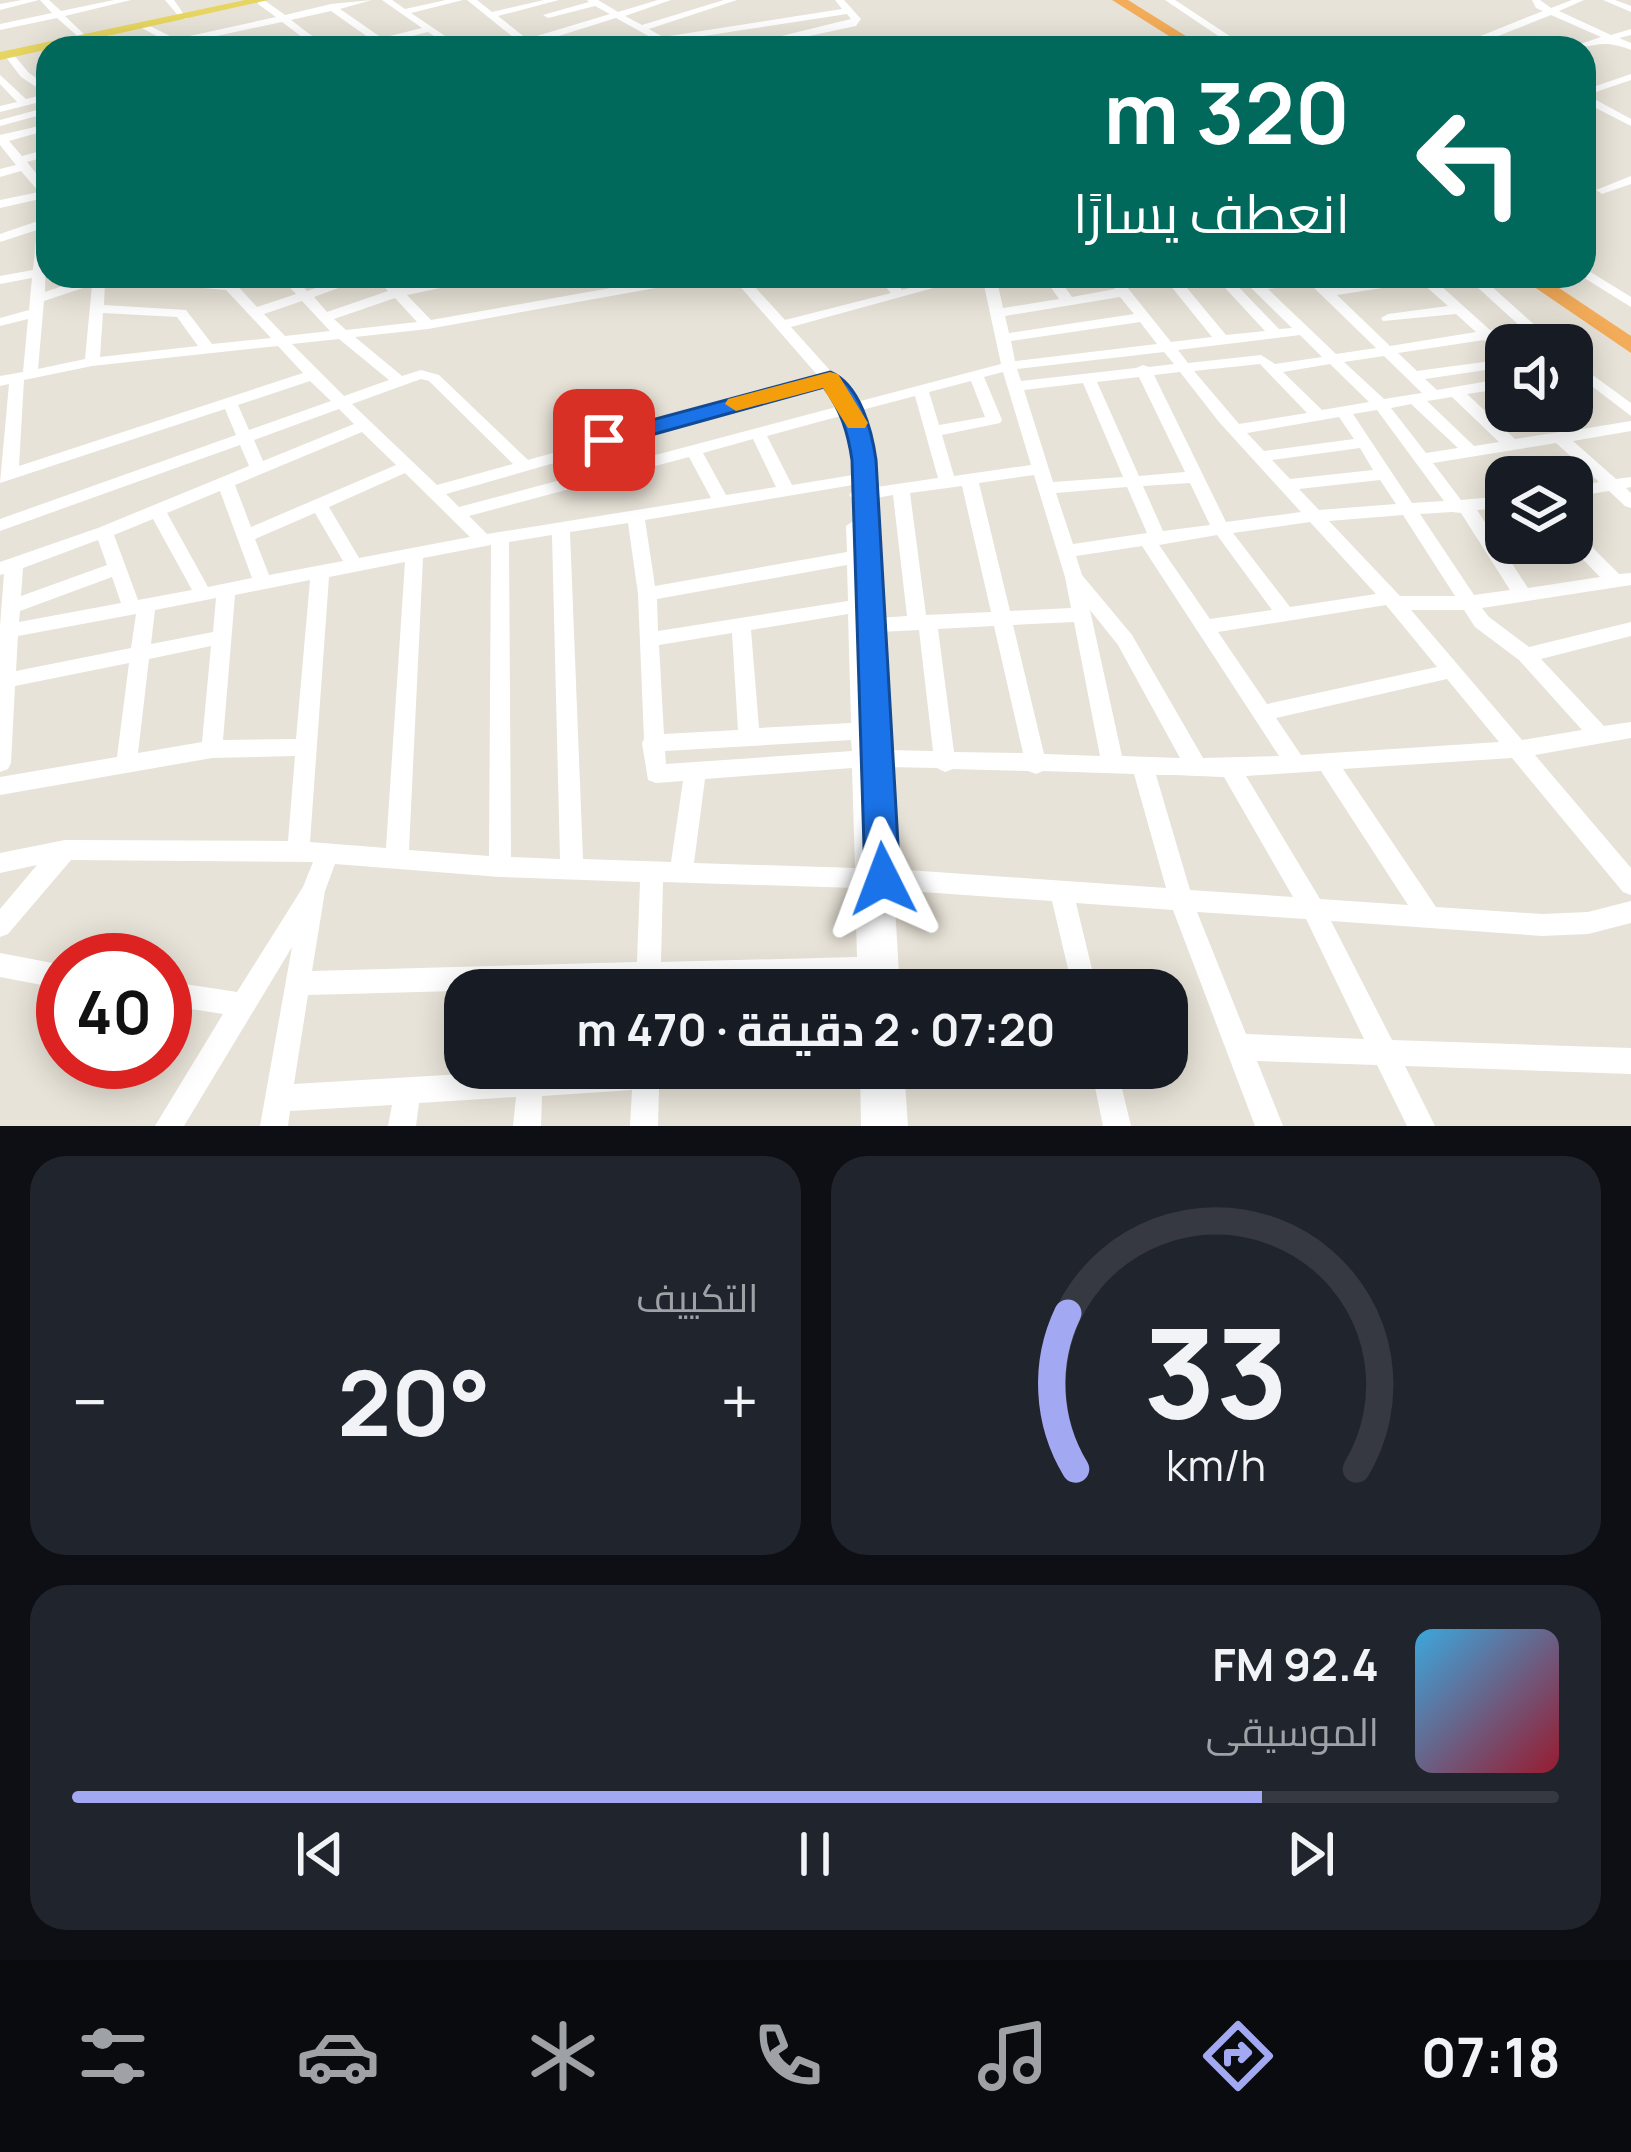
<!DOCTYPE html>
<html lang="ar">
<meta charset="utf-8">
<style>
:root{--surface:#171b24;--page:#20242c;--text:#f1f3f6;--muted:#9ea1a6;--line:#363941;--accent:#a2a9f2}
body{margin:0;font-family:Manrope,Cairo,sans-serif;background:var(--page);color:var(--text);direction:rtl;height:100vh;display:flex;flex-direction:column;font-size:45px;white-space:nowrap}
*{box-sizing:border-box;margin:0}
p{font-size:39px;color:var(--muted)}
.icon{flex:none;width:66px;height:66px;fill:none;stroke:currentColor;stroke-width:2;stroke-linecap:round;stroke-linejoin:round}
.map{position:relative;height:1126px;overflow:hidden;direction:ltr}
.drawer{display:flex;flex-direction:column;gap:30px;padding:30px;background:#0d0f14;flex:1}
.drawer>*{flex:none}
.hud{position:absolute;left:36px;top:36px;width:1560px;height:252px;border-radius:36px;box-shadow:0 6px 30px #0003;direction:rtl;background:#00695c;color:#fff;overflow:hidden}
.fabs{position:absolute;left:1485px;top:324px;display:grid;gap:24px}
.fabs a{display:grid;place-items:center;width:108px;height:108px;border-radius:24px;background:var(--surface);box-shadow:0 6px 30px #0003;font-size:60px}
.speed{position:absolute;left:36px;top:933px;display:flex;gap:24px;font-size:60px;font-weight:700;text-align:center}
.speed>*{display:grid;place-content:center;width:156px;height:156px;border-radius:50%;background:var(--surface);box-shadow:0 6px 30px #0003;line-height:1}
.speed .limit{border:18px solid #d22;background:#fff;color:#111}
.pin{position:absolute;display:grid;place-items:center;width:102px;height:102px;color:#fff;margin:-51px;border-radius:24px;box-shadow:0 6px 18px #0006}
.me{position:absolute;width:132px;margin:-66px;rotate:357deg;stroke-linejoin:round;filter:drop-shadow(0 0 9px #0008)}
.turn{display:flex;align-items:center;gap:42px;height:252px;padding:0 48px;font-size:54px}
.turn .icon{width:156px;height:156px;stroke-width:2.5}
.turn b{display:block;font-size:84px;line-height:102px}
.big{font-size:90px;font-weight:700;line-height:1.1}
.drawer .tile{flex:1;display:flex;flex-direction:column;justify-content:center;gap:18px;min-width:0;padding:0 42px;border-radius:36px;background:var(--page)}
.drawer .dial{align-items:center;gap:0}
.dial svg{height:312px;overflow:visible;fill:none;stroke:var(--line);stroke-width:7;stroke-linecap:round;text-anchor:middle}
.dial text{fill:var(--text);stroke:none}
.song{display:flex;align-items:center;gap:36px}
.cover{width:144px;height:144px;border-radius:18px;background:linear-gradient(135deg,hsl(200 70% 55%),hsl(350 70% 35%))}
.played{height:12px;border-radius:6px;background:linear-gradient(90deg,var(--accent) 80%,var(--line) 80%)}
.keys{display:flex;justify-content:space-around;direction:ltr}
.heat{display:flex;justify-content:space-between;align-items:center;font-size:66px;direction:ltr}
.drawer .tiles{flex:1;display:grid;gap:30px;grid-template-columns:1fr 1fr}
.tile:last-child{grid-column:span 2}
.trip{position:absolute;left:444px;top:969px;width:744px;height:120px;border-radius:36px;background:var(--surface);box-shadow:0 6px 30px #0003;font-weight:700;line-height:120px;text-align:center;direction:rtl}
.menu{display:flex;height:192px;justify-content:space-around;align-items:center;background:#090b0e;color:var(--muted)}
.menu .icon{width:84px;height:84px}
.menu .on{color:var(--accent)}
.menu b{font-size:54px;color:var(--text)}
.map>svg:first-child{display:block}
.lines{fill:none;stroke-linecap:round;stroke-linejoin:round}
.minor{fill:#fff;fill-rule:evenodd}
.major{fill:#e6d560;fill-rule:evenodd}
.highway{fill:#f3ac59;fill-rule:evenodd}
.route{fill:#1a73e8;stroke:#114b97;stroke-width:3}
.slow{fill:#f59e0b}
</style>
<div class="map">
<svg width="1631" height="1126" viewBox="0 0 1631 1126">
<rect width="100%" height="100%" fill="#e8e3d8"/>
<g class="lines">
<g class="minor">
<path d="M22,0h17l-39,10v-6z"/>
<path d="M40,0h9l12,11 53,-11h17l-66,16 21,20 2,2 -5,3 -26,-23 -57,12v-6l52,-11z"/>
<path d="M165,0h9l13,19h-6z"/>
<path d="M258,0h6l21,15 46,-11 41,-4 -32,9 42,29 40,-10 -40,-28h10l13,9 41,-9h17l-52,13 52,35h-11l-24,-16 -64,16h-17l25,-8 -41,-29 -40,9 37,28h-11l-9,-7 -28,7h-17l39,-11 -20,-15 -98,21 2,5h-7l-39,-21 8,-2 28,14 100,-22 -18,-13z"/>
<path d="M467,0h10l15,12 52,-12h15l-61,16 29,23 83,-25 -15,-8 -47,12 -5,-3 46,-13 -2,-2h11l20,12 40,-12h13l-46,16 17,9 82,-25h13l-88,29 14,8 179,-28 -7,-9h9l17,19 -5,7 -104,22h-19l118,-29 -4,-5 -176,27 10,7h-12l-9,-5 -59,5 51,-10 -36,-20 -83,26 -1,3 -29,1 16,-6z"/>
<path d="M1165,0h10l73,48h-12z"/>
<path d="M1532,0h8l11,8 21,-8h12l-25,11 52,24 20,-6v6l-12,3 12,5v7c-32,-12 -32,-2 -63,-2l33,-11 -50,-22 -68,27 7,6h-11l-6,-5v-4l70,-28 -7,-3z"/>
<path d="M1603,0h12l16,6v6z"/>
<path d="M105,33l3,1 21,14h-12l-15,-10v-4z"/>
<path d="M7,54h6l16,19 19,13v14l-48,12v-6l17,-4 -17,-18v-9l26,24 21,-5 -26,-17 -16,-21z"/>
<path d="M1631,74v6l-44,15 44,24v7l-47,-24v-12z"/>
<path d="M48,107v6l-48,13v-6z"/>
<path d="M48,124v6l-39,11 13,15 26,-7v7l-21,6 21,26 -3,104 46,-16h20l-6,4 -1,25 82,5 26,34 59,-6 -45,-48 -69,-6 -5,-1v-6l83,6 22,24 39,-13 -17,-18h14l14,15 44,-15h20l-57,21 13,15 61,-21 -14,-15h14l12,12 60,-12h26l-7,4 -72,15 24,25 247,-44h29l-7,4 -272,49 -73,8 47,39 19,-6 18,5 89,85 291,-83 -88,-101h14l40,44 106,-27 -15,-17h14l12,14 52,-14h23l-186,51 44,49 18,27 148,-39 -19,-88h14l7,32 56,-9 -16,-23h14l15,21 43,-8 -11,-13h73l49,59 39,-4 -51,-55h14l51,53 13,-1 -53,-52h15l6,6 58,-6 12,12 80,-12h20l60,54 30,-4 -55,-50h15l77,69h-16l-13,-12 -30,4 9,8 -1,11 -22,-16 -86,13 19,18 89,-12v8l-81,12 12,11 69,-12v10l-39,6 48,45 45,-7 -23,-21h17l22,19 55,-9v10l-58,10 43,38 15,-2v10l-5,1 5,5v15l-6,-2 -16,-15 -37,6v-10l27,-5 -43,-39 -123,20 28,37 45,-4v12l-29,2 51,78 72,-11 -33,-34h5v-12l6,2 41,41 12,-1v12l-149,23 7,9 40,30 102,-25v14l-90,23 63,67 27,-4v16l-96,17 96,113v27l-8,-3 -111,-134 -169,11 93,138 106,7 46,-2 43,-11v22l-43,11 -46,2 -211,-15 61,119 239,8v26l-226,-8 30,60h-28l-30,-61 -120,-4 26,65h-28l-82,-216 -97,-7 21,87h-24l-21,-89 -158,-11 6,100h-42l-1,-10 -196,5 -1,5h-24v-4l-328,9 -14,89 270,-16h236l-4,9 -9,4 -128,8 -1,37h-28l2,-36 -90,6 -1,30h-28l3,-29 -97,6 -3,23h-28l4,-21 -102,6 -2,15h-28l32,-179 -108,179h-29l68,-112 -58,-9v-24l72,11 66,-105 10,-25 -242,-2 -63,74 -8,3v-28l37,-44 -37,8v-20l65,-13 223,1 7,-85 -83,2 -212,37v-18l117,-20 12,-94 -114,23 -4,77 -3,6 -8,3v-146l4,-52 -4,1v-13l98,-34 151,-62 -9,-21 -240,86v-12l236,-84 -11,-26 -225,74 9,-99 -9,2v-10l23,-4 5,-53 -28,7v-8l29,-8 3,-32 -32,6v-8l33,-6 4,-40 -37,12v-8l38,-13 2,-22 -40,9v-8l39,-8 -18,-21 -21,6v-8l16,-4 -16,-20v-10zM1166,280l46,57 -41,5 -48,-60zM1421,282l27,24 -60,8 -7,4 2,3 73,-7 20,18 -86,14 -53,-51zM1310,284l66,64 -40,6 -68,-65zM92,285l-7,74 -47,10 6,-68zM1120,297l14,17 -125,19 -4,-17zM395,298l22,24 -71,8 -12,-11zM302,301l28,30 -45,5 -21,-22zM103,313l74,4 21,29 -98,11zM1140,322l17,22 -142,17 -4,-20zM1300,335l22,22 -47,7 -14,-9 -73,8 -10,-13zM339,339l50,41 -45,16 -52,-52zM278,346l25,27 -284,93 5,-86 68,-14zM1164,352l10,12 -25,3 -6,-2 -7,3 -115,13 -4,-12zM1384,356l38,37 -38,6 -40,-37zM1260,364l47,49 -68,11 -45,-53zM1330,364l39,38 -47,8 -39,-38zM1003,372l28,93 -77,11 -12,-41 58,-12 2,-3 -18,-43zM1180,372l39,50 82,90 -75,10 -72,-147zM1139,377l46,95 -46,4 -42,-94zM421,379l8,2 84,83 -76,21 -85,-81zM310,381l21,20 -82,29 -11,-25zM971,381l14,36 -46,8 -10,-33zM1083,383l40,94 -70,5 -29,-92zM826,385l14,21 -381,101 -13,-13zM915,396l23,82 -68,10 -3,-58 -9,-19zM1452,397l47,45 -25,4 -47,-45zM1411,404l47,44 -32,5 -35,-45zM339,409l15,15 -91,37 -9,-21zM1377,410l67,91 -32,2 -59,-89zM844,415l7,15 2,45 -61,10 -25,-49zM1339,417l15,22 -90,12 -17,-18zM362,432l34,33 -145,62 -16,-42zM753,439l23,48 -50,8 -23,-42zM1360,448l13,22 -83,9 -18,-19zM689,457l22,41 -224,36 -18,-18zM405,473l65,64 -111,21 -30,-51zM1034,475l31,102 6,31 -61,3 -31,-128zM1380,480l16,24 -77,6 -20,-21zM1190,483l20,42 -47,6 -20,-45zM853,485l1,5 -5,5 5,5 1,20 -9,6 1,26 -192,34 -10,-66zM962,486l29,126 -65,3 -16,-122zM1127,487l20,46 -74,11 -17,-51zM220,491l32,87 -44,9 -41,-74zM893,495l14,121 -29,2 -7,-119zM1452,512l9,1 49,77 -36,5 -54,-81zM315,513l28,48 -74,14 -14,-36zM1403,515l52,81h-55l-71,-75zM153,519l39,71 -54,10 -24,-65zM1310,522l66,72 -86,13 -57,-74zM628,523l10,71 6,145 -2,4 6,37 8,3 27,-2 -12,81 -88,-3 -13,-327zM552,535l8,324 -49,-2 -2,-315zM1217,535l55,75 -62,9 -51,-74zM98,540l9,25 -86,31 2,-28zM491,545l-2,311 -80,-6 14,-292zM1142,546l137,210 -76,2 -71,-123 -50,-60 -6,-19zM405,562l-19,286 -76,-6 19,-265zM847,565l1,36 -190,30 -1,-32zM112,577l9,26 -102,19 1,-11zM310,580l-14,159 -73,1 12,-145zM216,598l-3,34 -62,12 4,-34zM1386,605l51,62 -170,37 -49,-72zM1090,610l28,35 62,113 -58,-2zM1411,610h53l11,17 44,33 63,70 -60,10zM136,614l-5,34 -115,23 2,-35zM848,614l3,109 -92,5 -8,-98zM1074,622l26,134 -56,-2 -31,-129zM994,626l29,127 -69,-1 -16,-123zM919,630l14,121 -47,-1 -7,-118zM732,633l6,97 -74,4 -5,-89zM211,646l-9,96 -64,11 11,-94zM1447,679l52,63 -198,13 -25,-37zM851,740l1,11 -186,13 -1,-13zM887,767l50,1 8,4 8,-3 75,2 8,3 7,-3 91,3 32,114 -273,-19zM852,768l3,100 -161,-5 11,-84zM1321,771l87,134 -88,-6 -74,-123zM1156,775c24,0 44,1 68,2l69,120 -103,-7zM335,864l165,13 140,5 -3,80 -325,9 13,-80zM663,882l192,6 2,69 -196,5zM1197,912l109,7 58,120 -118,-5z"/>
<path d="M1631,176v8l-29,10 -6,-4z"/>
<path d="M1584,268l47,29v10l-50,-31h3z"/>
<path d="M1572,360l59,43v13l-59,-45z"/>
<path d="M0,953l63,12v24l-63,-12z"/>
<path d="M860,1068h44l4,58h-47z"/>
<path d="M1091,1068h26l14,58h-28z"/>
</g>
<path class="major" d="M245,0h23l-268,60v-8z"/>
<g class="highway">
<path d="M1112,0h16l77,48h-17z"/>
<path d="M1518,276h23l90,60v17z"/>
</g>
</g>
<path class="route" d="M830,372c30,12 42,59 46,88l24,419 -5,11 -12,5 -13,-5 -5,-11 -13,-419c-4,-27 -11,-50 -28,-73l-220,61 -12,-8 4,-5z"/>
<path class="slow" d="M830,372l8,2 30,49 -3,5h-17l-25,-40 -87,23 -11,-7 3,-5z"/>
</svg>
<div class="fabs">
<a><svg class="icon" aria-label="sound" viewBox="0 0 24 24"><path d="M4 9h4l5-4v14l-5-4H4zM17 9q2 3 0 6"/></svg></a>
<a><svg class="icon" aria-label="layers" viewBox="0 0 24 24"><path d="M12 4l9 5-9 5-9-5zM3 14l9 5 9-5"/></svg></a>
</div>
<div class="speed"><div class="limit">40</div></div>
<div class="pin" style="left:604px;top:440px;background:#d93025"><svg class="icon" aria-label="arrive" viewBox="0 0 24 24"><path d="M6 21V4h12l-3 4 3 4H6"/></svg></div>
<svg class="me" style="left:883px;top:879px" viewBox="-20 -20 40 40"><path d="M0-17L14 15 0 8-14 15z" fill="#1a73e8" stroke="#fff" stroke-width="4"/></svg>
<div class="trip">07:20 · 2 دقيقة · 470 m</div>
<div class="hud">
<div class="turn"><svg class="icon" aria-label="left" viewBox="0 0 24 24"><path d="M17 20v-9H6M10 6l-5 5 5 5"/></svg><div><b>320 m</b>انعطف يسارًا</div></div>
</div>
</div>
<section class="drawer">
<div class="tiles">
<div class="tile dial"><svg viewBox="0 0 100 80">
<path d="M14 69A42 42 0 1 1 86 69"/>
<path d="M14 69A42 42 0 0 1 12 29" stroke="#a2a9f2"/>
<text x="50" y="56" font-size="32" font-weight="700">33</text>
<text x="50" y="72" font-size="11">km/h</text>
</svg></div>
<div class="tile"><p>التكييف</p>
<div class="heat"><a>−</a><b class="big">20°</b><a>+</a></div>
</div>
<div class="tile">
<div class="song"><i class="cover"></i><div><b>92.4 FM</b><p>الموسيقى</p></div></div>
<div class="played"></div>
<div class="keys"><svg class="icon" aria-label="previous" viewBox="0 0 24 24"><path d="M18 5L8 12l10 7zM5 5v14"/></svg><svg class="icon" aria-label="pause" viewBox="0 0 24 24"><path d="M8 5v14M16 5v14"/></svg><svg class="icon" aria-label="next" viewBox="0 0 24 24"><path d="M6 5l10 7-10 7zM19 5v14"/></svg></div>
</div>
</div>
</section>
<nav class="menu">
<b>07:18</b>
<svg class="icon on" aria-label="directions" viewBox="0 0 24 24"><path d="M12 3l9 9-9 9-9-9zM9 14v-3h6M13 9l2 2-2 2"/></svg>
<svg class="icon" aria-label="music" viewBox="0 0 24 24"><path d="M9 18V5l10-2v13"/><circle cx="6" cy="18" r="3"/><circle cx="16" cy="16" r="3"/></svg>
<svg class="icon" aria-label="phone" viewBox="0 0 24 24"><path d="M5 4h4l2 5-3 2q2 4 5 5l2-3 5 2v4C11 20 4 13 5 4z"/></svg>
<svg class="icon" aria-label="climate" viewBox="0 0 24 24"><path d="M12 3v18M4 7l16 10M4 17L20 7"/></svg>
<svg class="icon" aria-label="car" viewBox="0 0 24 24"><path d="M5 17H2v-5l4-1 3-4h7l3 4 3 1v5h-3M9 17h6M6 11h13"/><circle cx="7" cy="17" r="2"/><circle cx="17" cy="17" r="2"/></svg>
<svg class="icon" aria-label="filters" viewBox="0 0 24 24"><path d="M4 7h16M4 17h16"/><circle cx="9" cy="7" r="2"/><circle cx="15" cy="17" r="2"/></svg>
</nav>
